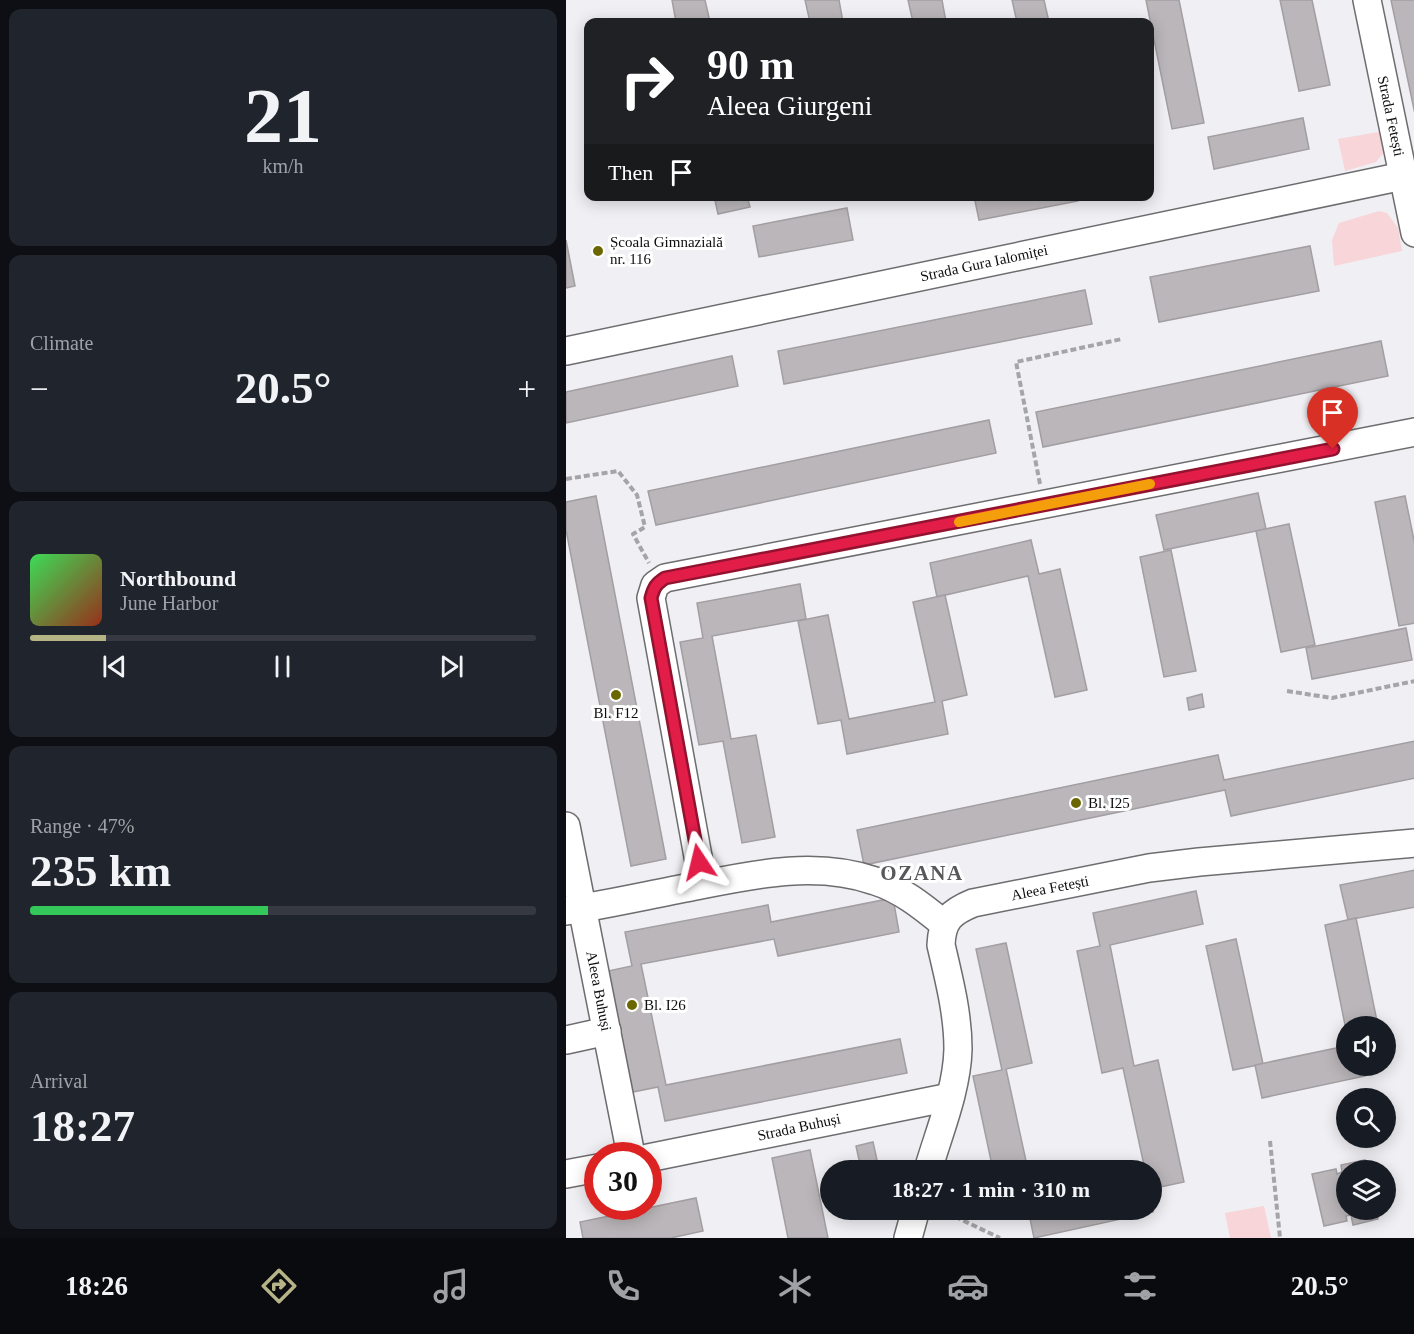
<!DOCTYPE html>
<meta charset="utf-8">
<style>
:root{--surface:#171b24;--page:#20242c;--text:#f1f3f6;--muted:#9ea1a6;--line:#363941;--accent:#b5b487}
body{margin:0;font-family:Georgia,serif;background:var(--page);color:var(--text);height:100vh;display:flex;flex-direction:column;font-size:22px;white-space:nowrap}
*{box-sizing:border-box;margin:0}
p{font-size:20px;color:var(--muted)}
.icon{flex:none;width:33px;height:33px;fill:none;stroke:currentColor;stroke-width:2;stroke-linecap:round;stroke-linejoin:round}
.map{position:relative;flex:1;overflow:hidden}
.side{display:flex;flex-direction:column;gap:9px;padding:9px;background:#0d0f14;width:566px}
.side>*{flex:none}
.banner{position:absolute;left:18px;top:18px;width:570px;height:183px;border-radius:12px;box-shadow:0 3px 15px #0003;background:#202124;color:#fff;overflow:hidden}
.fabs{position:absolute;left:770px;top:1016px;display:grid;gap:12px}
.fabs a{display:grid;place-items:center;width:60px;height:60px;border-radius:50%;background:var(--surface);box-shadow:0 3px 15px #0003;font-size:30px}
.speed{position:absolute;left:18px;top:1142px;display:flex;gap:12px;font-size:30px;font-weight:700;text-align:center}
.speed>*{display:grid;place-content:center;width:78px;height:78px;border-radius:50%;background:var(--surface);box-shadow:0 3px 15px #0003;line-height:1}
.speed .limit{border:9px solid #d22;background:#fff;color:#111}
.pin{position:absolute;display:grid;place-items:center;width:51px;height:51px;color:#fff;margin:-62px -26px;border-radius:50% 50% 50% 0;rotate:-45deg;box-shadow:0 0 6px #0007}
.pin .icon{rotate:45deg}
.me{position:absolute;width:66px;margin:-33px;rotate:350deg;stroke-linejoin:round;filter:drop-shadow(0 0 4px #0008)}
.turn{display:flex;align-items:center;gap:21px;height:126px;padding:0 24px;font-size:27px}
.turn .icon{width:78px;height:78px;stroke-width:2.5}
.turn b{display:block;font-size:42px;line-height:51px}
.then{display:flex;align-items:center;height:57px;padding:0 24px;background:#0003;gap:12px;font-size:22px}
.big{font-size:45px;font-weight:800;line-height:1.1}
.side .card{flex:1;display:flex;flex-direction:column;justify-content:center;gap:9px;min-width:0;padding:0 21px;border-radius:12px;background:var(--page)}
.side .dial{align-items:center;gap:0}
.dial b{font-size:78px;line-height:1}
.song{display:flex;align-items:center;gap:18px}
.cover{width:72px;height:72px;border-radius:9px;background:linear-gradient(135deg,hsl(130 70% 55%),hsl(10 70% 35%))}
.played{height:6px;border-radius:3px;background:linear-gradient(90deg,var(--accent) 15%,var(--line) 15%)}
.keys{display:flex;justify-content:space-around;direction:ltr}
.heat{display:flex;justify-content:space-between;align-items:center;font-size:33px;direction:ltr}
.charge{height:9px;border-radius:4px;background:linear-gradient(90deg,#34c759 47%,var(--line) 0)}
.trip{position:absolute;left:254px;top:1160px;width:342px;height:60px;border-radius:30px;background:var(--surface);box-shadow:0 3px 15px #0003;font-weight:800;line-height:60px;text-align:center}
.dock{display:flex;height:96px;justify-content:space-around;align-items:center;background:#090b0e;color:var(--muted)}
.dock .icon{width:42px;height:42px}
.dock .on{color:var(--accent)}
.dock b{font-size:27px;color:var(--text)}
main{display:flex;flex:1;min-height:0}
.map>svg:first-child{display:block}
.green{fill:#f8d5d9}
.building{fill:#bab6b9;stroke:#a29ea1;stroke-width:1.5}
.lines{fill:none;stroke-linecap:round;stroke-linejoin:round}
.minor-casing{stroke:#6e6c6f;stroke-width:30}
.path{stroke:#a5a4a7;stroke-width:4;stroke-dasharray:6 3;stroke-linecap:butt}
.minor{stroke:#fff;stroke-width:27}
.route-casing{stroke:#92132f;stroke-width:15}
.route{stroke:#e11d48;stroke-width:10}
.slow{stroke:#f59e0b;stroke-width:10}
.poi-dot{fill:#6b6700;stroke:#fff;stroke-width:2}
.labels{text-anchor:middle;stroke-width:6;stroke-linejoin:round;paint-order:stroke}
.street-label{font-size:15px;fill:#0e0e0f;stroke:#fff}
.poi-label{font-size:15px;fill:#0e0e0f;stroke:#fff;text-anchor:start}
.district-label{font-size:21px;font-weight:bold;letter-spacing:1.5px;fill:#58575a;stroke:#fff}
</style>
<main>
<section class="side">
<div class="card dial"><b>21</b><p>km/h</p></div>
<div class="card"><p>Climate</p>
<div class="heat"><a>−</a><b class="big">20.5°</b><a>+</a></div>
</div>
<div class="card">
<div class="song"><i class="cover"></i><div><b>Northbound</b><p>June Harbor</p></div></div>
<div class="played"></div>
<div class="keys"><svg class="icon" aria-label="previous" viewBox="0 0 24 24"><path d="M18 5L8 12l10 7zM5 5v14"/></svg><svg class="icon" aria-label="pause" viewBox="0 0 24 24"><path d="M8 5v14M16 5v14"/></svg><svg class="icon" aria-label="next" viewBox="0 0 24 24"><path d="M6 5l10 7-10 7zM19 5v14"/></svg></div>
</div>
<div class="card"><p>Range · 47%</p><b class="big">235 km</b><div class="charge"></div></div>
<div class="card"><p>Arrival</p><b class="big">18:27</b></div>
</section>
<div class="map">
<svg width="849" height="1238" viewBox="0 0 849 1238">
<rect width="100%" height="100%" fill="#f0eff3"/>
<g class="green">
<path d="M818,131l4,16 -12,15 -31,9 -7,-32z"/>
<path d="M813,211l8,2 11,15 4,23 -68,15 -2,-26 7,-17z"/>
<path d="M698,1206l7,32h-41l-5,-25z"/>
</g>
<g class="building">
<path d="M106,0h33l5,22h-34z"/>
<path d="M239,0h34l4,22h-33z"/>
<path d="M342,0h34l4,22h-33z"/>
<path d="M446,0h32l5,22h-32z"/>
<path d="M580,0h33l25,123 -32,6z"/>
<path d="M714,0h32l18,85 -31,6z"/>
<path d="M825,0h24v114z"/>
<path d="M737,118l6,31 -95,20 -6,-32z"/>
<path d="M148,196h33l3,11 -32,7z"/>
<path d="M408,196h103l1,5 -99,19z"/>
<path d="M281,208l6,32 -94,17 -6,-31z"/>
<path d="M0,240l9,46 -9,2z"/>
<path d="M744,246l9,45 -160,31 -9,-45z"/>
<path d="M519,290l7,34 -308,60 -6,-33z"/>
<path d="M815,341l7,35 -345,71 -7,-35z"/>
<path d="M166,356l6,30 -172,37v-31z"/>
<path d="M423,420l7,33 -340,72 -8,-34z"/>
<path d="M692,493l8,36 -102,21 -8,-35z"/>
<path d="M30,496l70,363 -35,7 -65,-336v-28z"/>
<path d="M839,496l10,49v78l-16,3 -24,-124z"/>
<path d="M723,524l26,121 -34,7 -25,-121z"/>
<path d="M465,540l8,34 21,-5 27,121 -32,7 -27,-121 -91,21 -7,-34z"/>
<path d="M605,550l25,121 -32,6 -24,-120z"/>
<path d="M234,584l6,35 -94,17 19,103 25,-4 19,102 -33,6 -19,-102 -24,4 -19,-103 23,-4 -6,-35z"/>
<path d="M379,595l22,100 -25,6 6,33 -101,20 -6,-34 -23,4 -20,-103 30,-6 21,104 86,-17 -22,-100z"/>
<path d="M840,628l6,32 -100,19 -6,-31z"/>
<path d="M636,694l2,13 -15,3 -2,-12z"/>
<path d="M849,741v37l-184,38 -6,-26 -361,75 -7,-35 361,-75 6,25z"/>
<path d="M849,870v37l-67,13 -8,-35z"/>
<path d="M630,891l7,33 -93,21 24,121 24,-6 26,122 -33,7v-19h-6l-22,-102 -21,5 -25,-122 23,-5 -7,-33z"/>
<path d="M327,898l6,34 -121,24 -4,-17 -133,25 25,121 234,-46 7,34 -242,48 -7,-34 -25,5 -25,-121 24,-5 -7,-34 143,-27 3,17z"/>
<path d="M790,918l22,108h-32v4l-21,-105z"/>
<path d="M670,939l27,125 -30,6 -27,-124z"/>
<path d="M440,943l26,120 -26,6 22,101h-35l-20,-94 29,-6 -26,-121z"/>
<path d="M780,1046v19h16l3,11 -103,22 -7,-33z"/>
<path d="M307,1142l4,18 -17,4 -4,-18z"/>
<path d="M244,1150l18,88h-40l-16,-80z"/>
<path d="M799,1160l2,10h-21v39h30l2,10 -25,6 -2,-10 -5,1 1,5 -23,5 -12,-52 24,-5 1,5 5,-2 -1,-7z"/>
<path d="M130,1198l7,33 -32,7h-88l-3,-16z"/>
<path d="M585,1200l2,12 -119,26 -6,-29h123z"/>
</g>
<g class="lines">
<defs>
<g id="minor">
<path d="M801,0l48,233"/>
<path d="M0,351l837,-175"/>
<path d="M0,826l65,329"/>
<path d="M137,884l-52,-286 4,-13 10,-7 750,-146"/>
<path d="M0,911c42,-7 83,-16 125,-24 60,-12 124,-27 184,-6 26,8 48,26 69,43"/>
<path d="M0,1040l41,-9"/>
<path d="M82,1158l302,-61"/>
<path d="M362,1170c11,-38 29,-80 30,-121 0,-35 -9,-70 -17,-104 1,-25 10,-33 32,-42l176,-35 50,-6 216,-19"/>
<path d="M0,1174l32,-6"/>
<path d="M342,1238l8,-29"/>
</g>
</defs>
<use href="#minor" class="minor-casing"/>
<g class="path">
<path d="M0,479l52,-8 19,24 8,32 -12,7 16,29"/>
<path d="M474,484l-24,-122 106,-23"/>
<path d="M721,691l45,7 83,-17"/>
<path d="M704,1141l10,97"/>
<path d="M373,1209l61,29"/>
</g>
<use href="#minor" class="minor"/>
</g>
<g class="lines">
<defs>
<path id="route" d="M133,862l-48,-264c3,-11 5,-14 14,-20l668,-129"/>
</defs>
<use href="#route" class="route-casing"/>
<use href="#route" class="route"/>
<path class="slow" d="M393,522l191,-38"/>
</g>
<g class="poi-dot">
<circle cx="32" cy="251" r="6"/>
<circle cx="50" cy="695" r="6"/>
<circle cx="510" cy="803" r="6"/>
<circle cx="66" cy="1005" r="6"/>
</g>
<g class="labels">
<g class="street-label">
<text transform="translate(825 116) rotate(78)" y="5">Strada Fetești</text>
<text transform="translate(418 263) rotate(-12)" y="5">Strada Gura Ialomiței</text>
<text transform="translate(484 888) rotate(-11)" y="5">Aleea Fetești</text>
<text transform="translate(33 991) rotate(79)" y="5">Aleea Buhuși</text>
<text transform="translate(233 1127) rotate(-12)" y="5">Strada Buhuși</text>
</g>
<g class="poi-label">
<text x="44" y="247">Școala Gimnazială<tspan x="44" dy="17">nr. 116</tspan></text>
<text x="50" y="718" text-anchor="middle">Bl. F12</text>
<text x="522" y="808">Bl. I25</text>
<text x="78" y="1010">Bl. I26</text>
</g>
<g class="district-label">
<text x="356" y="880">OZANA</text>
</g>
</g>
</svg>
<div class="fabs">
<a><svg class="icon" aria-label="sound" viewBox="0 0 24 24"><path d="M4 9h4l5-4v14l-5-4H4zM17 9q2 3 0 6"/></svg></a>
<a><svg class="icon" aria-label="search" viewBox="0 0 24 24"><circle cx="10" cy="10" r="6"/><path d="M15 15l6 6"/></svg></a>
<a><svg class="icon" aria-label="layers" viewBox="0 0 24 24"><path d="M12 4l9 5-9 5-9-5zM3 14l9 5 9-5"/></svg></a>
</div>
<div class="speed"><div class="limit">30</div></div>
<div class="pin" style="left:767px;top:449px;background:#d93025"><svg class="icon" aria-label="arrive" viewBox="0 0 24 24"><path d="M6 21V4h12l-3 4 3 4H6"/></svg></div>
<svg class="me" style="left:133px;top:862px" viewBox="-20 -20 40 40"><path d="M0-17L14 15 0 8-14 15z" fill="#e11d48" stroke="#fff" stroke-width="4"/></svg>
<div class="trip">18:27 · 1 min · 310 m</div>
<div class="banner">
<div class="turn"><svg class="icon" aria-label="right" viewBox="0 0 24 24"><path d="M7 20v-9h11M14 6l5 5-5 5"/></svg><div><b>90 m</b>Aleea Giurgeni</div></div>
<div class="then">Then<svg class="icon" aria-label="arrive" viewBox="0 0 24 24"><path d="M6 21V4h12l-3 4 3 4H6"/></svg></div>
</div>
</div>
</main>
<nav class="dock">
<b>18:26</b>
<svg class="icon on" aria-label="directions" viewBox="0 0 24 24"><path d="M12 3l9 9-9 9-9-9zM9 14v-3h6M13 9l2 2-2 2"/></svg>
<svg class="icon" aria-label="music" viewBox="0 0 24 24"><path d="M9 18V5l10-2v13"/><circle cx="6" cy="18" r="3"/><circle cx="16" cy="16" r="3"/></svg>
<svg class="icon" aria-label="phone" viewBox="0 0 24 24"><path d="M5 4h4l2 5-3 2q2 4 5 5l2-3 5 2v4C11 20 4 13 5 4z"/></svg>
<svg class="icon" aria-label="climate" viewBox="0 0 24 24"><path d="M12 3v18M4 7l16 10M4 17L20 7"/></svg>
<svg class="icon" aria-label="car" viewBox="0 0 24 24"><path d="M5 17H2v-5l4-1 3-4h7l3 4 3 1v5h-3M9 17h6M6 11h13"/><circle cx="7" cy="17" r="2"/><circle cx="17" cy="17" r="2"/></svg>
<svg class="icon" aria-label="filters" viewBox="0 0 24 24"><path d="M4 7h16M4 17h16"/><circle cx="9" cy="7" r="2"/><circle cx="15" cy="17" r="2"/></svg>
<b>20.5°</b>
</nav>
